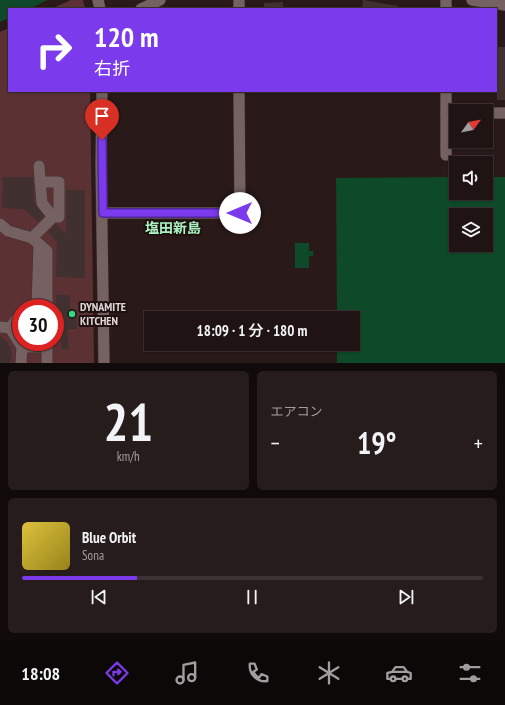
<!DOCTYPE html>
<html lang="ja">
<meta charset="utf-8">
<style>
:root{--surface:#1f1313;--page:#271c1c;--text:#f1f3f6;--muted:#a19ea0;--line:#3c3233;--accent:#7c3aed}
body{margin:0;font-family:"PT Sans Narrow","Noto Sans JP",sans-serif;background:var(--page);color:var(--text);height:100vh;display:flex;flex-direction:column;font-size:15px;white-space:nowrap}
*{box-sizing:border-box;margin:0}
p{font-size:13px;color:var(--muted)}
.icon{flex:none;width:22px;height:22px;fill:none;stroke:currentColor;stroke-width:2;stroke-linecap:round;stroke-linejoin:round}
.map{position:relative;height:363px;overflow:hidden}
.sheet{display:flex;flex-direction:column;gap:8px;padding:8px;background:#110a0a;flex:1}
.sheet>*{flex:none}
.hud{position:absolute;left:8px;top:8px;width:489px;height:84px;border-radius:0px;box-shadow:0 1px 3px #0004,0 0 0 1px var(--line);background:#7c3aed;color:#fff;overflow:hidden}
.needle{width:26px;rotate:57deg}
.buttons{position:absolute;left:449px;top:104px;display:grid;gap:8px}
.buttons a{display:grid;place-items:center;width:44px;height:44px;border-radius:0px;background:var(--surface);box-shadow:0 1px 3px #0004,0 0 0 1px var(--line);font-size:20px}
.speed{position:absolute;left:12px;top:299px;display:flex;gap:8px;font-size:20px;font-weight:700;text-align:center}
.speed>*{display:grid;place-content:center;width:52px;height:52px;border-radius:50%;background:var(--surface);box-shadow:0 1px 3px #0004,0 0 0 1px var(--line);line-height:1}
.speed .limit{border:6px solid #d22;background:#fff;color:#111}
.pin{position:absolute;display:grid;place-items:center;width:34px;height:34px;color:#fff;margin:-41px -17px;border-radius:50% 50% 50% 0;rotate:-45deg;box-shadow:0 0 4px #0007}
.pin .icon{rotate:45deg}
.me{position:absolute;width:44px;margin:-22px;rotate:270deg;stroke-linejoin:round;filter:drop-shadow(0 0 3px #0008)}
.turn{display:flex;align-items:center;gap:14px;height:84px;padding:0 20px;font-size:18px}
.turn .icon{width:52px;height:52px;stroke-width:2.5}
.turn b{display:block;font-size:28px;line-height:34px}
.big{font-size:30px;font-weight:600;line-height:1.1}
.sheet .card{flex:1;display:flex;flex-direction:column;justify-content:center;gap:6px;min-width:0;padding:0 14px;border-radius:6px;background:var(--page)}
.sheet .dial{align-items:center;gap:0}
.dial b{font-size:52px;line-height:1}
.song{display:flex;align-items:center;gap:12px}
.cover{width:48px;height:48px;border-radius:6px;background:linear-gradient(135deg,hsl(50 70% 55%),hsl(50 70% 35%))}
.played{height:4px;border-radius:2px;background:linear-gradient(90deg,var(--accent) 25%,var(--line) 25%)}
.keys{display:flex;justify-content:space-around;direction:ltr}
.heat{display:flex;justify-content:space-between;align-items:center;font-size:22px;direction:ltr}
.sheet .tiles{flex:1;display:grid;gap:8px;grid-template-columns:1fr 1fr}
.card:last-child{grid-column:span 2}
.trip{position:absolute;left:144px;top:311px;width:216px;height:40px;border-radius:0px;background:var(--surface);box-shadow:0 1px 3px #0004,0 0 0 1px var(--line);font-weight:600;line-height:40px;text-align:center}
.menu{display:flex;height:64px;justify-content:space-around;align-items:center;background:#0c0808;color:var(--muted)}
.menu .icon{width:28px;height:28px}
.menu .active{color:var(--accent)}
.menu b{font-size:18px;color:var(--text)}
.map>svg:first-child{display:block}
.green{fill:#5c3133;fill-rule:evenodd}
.water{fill:#0e4929;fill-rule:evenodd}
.building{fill:#413030}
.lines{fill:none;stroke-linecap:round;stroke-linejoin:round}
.minor-casing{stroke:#3f3333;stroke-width:12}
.minor{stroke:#756161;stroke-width:11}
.route-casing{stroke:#51269a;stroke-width:10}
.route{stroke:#7c3aed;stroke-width:7}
.poi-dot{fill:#33d882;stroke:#1f1010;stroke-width:1.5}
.labels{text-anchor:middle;stroke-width:4;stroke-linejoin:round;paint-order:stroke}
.poi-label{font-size:12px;font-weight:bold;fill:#e2d6d6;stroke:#1f1010;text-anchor:start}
.quarter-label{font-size:14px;font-weight:bold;fill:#aaf4c2;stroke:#1f1010}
</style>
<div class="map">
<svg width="505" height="363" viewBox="0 0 505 363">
<rect width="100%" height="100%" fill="#291919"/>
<g class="green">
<path d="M71,0h12l2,9h-34z"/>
<path d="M9,28v63h81l4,272h-94v-331zM21,308h34v34h-34z"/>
</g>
<g class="water">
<path d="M0,0h48l-20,9h-19v9l-9,4z"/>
<path d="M456,177v16h30v-16h19v186h-168v-19h16v-26h-16l-1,-140zM456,215h30v30h-30z"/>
<path d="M295,243h14v8h4v5h-4v12h-14z"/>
</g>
<g class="building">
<path d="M363,0l35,6v3h-36z"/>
<path d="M283,2v7h-19v-6z"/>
<path d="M496,47h9v53h-8z"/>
<path d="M3,177h30l1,25 10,14 -6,6 -14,-13 -22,-1z"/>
<path d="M66,190h19v88l-29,-1 1,-35 -9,-10 8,-8 10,10z"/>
<path d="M56,295h14v14h7v20h-10l2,20h-7l-2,-20h-3z"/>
<path d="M0,336l7,6 4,7 1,8 -2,6h-10z"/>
</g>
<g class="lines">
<defs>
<g id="minor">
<path d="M98,0l2,9"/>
<path d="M239,0v9"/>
<path d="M446,0v9"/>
<path d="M472,0l33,5"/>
<path d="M141,9l19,-9"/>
<path d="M102,91l-1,74 3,198"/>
<path d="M486,113h19"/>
<path d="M446,114l10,-1"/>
<path d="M446,155v-64"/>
<path d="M40,182h19v35h-6"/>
<path d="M103,213h137l-1,-122"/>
<path d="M0,224l8,7 24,7 21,-21 -11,-14 -3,-37"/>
<path d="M32,238l15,13v57"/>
<path d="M37,308l2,-64"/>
<path d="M0,327l10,1 12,19 -1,16"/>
<path d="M10,328l11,-15"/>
<path d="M47,342v21"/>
<path d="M22,347h25"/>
</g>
</defs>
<use href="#minor" class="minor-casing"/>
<use href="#minor" class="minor"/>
</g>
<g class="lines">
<defs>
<path id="route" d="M102,140l1,73h137"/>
</defs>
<use href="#route" class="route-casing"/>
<use href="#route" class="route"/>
</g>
<circle class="poi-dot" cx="72" cy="314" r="4"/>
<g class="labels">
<g class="poi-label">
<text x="80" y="311">DYNAMITE<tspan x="80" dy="14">KITCHEN</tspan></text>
</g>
<g class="quarter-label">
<text x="173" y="233">塩田新島</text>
</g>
</g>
</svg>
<div class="buttons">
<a><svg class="needle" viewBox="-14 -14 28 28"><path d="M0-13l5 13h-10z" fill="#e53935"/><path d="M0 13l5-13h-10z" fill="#a19ea0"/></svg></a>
<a><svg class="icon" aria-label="sound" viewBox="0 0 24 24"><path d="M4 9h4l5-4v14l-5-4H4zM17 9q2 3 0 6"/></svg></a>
<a><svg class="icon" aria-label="layers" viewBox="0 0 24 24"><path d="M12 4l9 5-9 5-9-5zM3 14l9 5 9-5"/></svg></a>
</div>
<div class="speed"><div class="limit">30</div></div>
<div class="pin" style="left:102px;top:140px;background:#d93025"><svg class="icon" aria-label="arrive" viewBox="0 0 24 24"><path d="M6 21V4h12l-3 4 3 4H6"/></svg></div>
<svg class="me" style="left:240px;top:213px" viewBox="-20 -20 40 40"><circle r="19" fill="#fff"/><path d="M0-13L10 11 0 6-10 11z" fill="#7c3aed"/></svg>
<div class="trip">18:09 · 1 分 · 180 m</div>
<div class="hud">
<div class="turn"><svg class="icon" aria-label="right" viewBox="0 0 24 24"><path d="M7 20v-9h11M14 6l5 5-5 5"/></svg><div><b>120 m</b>右折</div></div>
</div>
</div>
<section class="sheet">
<div class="tiles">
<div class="card dial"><b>21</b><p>km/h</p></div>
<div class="card"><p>エアコン</p>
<div class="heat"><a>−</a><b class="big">19°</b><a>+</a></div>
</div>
<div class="card">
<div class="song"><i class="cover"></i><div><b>Blue Orbit</b><p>Sona</p></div></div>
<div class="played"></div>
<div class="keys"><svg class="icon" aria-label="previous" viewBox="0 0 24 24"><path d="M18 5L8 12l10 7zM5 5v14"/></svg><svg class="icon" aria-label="pause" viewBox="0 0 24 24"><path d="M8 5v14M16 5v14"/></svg><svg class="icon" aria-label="next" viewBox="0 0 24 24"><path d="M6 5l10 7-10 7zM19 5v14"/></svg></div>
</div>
</div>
</section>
<nav class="menu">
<b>18:08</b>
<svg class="icon active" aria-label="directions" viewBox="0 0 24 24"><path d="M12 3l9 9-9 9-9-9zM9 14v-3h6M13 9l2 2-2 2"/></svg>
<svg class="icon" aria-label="music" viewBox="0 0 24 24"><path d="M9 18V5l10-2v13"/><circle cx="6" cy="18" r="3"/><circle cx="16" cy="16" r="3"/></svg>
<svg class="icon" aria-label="phone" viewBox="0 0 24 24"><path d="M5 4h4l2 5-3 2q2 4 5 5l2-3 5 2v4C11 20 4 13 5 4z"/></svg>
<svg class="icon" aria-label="climate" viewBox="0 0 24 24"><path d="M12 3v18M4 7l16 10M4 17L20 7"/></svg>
<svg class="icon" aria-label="car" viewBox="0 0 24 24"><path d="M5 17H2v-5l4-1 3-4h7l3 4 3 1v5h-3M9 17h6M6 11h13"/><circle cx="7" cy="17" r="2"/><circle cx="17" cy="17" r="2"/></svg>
<svg class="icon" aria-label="filters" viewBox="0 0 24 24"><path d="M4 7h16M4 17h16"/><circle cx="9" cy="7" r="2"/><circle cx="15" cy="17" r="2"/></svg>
</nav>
